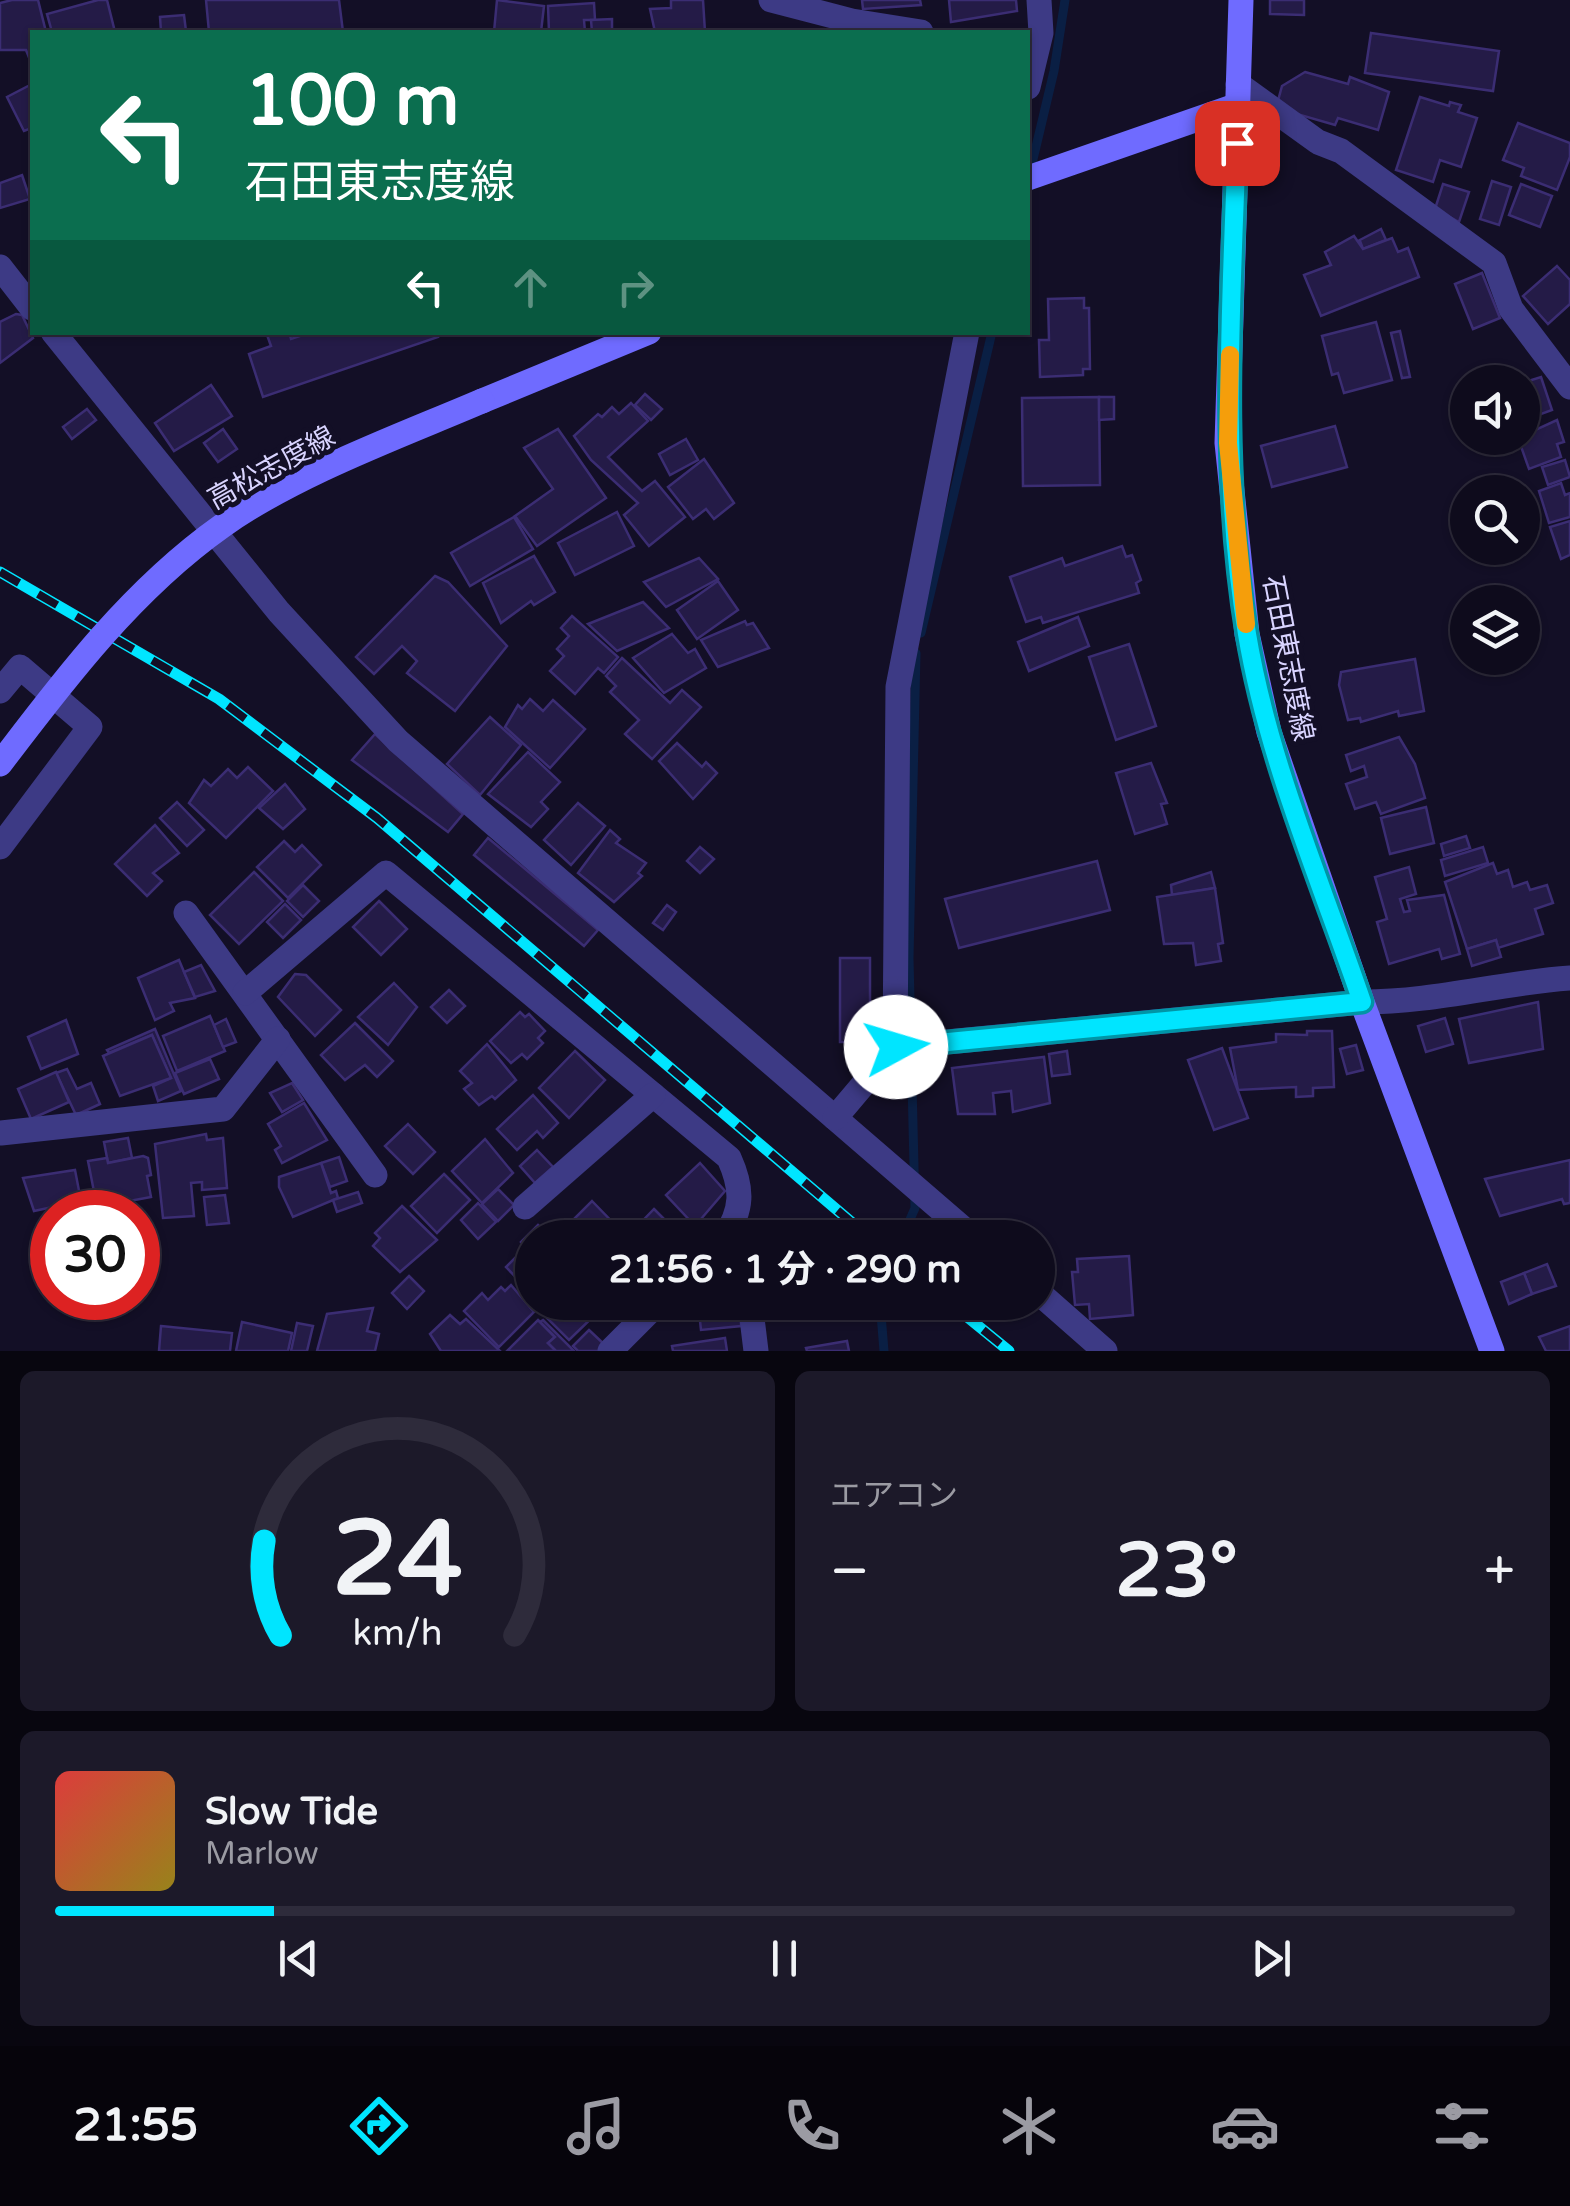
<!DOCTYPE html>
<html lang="ja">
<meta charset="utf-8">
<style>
:root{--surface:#0e0b1c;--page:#1c1929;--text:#f1f3f6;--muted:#9b9ba3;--line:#2e2b3b;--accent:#00e5ff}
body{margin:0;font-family:"Varela Round","Noto Sans JP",sans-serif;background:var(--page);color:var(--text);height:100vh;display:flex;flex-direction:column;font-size:38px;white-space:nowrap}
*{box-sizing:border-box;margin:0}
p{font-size:32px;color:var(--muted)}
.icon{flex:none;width:55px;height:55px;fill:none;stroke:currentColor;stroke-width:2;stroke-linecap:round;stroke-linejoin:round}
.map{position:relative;height:1351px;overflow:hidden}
.sheet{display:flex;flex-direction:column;gap:20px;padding:20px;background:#08060f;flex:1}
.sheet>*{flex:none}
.top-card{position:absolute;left:30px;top:30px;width:1000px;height:305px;border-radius:0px;box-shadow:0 2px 8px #0004,0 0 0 2px var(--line);background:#0b6e4f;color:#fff;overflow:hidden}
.controls{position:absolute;left:1450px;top:365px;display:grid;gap:20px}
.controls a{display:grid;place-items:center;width:90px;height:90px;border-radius:50%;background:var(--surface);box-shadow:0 2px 8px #0004,0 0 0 2px var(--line);font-size:50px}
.speed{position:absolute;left:30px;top:1190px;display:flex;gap:20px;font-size:50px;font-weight:700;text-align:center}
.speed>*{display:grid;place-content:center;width:130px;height:130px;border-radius:50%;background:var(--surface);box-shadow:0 2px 8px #0004,0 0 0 2px var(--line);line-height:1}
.speed .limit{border:15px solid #d22;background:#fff;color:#111}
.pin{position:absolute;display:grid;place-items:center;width:85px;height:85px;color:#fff;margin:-42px;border-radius:20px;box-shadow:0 5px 15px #0006}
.me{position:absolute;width:110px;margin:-55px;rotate:84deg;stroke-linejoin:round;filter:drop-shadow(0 0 8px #0008)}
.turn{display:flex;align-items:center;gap:35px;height:210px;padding:0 50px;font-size:45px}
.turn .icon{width:130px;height:130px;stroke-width:2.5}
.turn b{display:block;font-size:70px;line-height:85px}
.lanes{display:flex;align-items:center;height:95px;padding:0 50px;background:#0003;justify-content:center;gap:50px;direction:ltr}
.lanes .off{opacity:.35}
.big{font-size:75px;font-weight:700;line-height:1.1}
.sheet .tile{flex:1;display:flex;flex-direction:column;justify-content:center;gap:15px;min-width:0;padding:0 35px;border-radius:15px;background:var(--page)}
.sheet .dial{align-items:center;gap:0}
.dial svg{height:260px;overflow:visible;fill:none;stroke:var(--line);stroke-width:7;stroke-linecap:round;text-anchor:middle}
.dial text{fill:var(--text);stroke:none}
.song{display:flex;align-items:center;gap:30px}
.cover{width:120px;height:120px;border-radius:15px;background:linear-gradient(135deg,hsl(0 70% 55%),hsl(50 70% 35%))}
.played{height:10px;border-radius:5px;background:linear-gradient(90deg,var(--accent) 15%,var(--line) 15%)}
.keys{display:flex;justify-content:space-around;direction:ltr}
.heat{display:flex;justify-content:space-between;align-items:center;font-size:55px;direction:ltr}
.sheet .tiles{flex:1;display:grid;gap:20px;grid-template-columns:1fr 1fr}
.tile:last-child{grid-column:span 2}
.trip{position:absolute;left:515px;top:1220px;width:540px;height:100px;border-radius:50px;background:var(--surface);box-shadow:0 2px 8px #0004,0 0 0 2px var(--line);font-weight:700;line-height:100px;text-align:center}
.tab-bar{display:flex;height:160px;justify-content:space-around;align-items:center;background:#06040b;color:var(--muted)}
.tab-bar .icon{width:70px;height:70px}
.tab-bar .current{color:var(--accent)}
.tab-bar b{font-size:45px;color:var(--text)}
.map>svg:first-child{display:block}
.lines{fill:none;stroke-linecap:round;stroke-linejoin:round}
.stream{stroke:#0a1f44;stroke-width:9}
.building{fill:#241b47;stroke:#3b2d73;stroke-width:2.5}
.street{stroke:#3d3a85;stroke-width:25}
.secondary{stroke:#6f6bff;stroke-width:25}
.rail-casing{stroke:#00e5ff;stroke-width:11}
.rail{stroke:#130f26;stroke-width:8;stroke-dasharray:22;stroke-linecap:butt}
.secondary-bridge{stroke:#6f6bff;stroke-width:25}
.route-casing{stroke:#0095a6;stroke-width:25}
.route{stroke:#00e5ff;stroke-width:18}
.slow{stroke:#f59e0b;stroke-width:18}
.labels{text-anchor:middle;stroke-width:10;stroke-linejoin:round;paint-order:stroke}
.street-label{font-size:28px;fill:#d9d4ff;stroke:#130f26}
</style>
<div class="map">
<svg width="1570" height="1351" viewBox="0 0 1570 1351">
<rect width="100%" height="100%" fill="#130f26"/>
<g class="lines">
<g class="stream">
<path d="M1030,172l24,-101 11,-71"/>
<path d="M921,633l71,-301"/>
<path d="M902,1238l13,-30 -6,-250 7,-305"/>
<path d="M880,1302l4,49"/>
</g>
</g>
<g class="building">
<path d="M12,0h26l8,32h-14v33l-6,-15h-26v-47z"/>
<path d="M98,0h9l8,32h-63l-5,-18z"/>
<path d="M206,0h133l4,32h-134z"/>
<path d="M497,0l47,6 -3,26h-47z"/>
<path d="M671,0h32l2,32h-50l-5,-23 21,-1z"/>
<path d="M862,0h58l1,5 -58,4z"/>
<path d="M949,0h67l1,11 -66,11z"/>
<path d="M1270,0h34v15l-34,-1z"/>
<path d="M594,3l1,17h-11l1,12h-36l-1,-26z"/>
<path d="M184,15l2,16 -25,1 -1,-15z"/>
<path d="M612,19v13h-20l-1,-12z"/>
<path d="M1371,33l128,18 -6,40 -128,-18z"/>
<path d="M1305,72l43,12 2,-7 39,15 -11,38 -40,-12 -3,7 -59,-17 6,-22z"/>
<path d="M32,84v44l-8,3 -17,-34z"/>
<path d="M1420,97l29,9 1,-4 11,3 -3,7 19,6 -16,49 -21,-7 -7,22 -37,-12z"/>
<path d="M1518,123l52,20v14l-13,33 -36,-14 3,-8 -21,-8z"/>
<path d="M22,175l8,24 -30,9v-25z"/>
<path d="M1492,181l19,6 -12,38 -19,-6z"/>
<path d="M1443,184l26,8 -10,30 -24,-13z"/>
<path d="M1521,184l31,12 -12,31 -31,-12z"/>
<path d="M1381,229l5,11 -23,9 -3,-8 -4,1z"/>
<path d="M1354,236l9,13 29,-11 6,14 10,-4 11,29 -98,39 -17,-41 27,-10 -6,-13z"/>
<path d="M1557,266l13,14v24l-22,20 -25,-28z"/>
<path d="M1482,273l18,45 -27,11 -18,-45z"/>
<path d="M1084,298v10h5l1,61h-7v6l-43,2 -1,-37h10l-1,-41z"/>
<path d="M16,314l6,1 11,23 -33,25v-41z"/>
<path d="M1376,322l16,58 -48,13 -6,-20 -6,2 -10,-39z"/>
<path d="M1400,331l10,46 -8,1 -11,-45z"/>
<path d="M266,332h23l2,7 21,-7h125l1,5 -175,60 -14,-43 22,-8z"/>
<path d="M1541,377l11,33 -30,11v-38z"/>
<path d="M211,385l21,31 -58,35 -19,-28z"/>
<path d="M645,394l17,15 -11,11 -16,-15z"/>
<path d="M1099,397l1,88 -77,1 -1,-88z"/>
<path d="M1099,397h15v22l-15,1z"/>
<path d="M631,403l17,18 -40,36 34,34 13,-10 30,36 -36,29 -25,-31 14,-12 -47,-43 -17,-24 24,-22 4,3 10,-10 7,7z"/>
<path d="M87,409l9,11 -24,19 -9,-12z"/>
<path d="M1557,420l7,22 -7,2 4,13 -32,12 -11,-31z"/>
<path d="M1335,426l12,41 -75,20 -11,-41z"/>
<path d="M223,429l14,20 -19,13 -14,-19z"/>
<path d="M558,429l48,69 -69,48 -22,-30 38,-27 -29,-41z"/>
<path d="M686,439l12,21 -28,15 -11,-21z"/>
<path d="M704,459l30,44 -20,16 -8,-10 -13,10 -25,-32z"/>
<path d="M1565,460l5,17 -22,8 -6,-18z"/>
<path d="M1561,483l4,12 5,-2v24l-21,6 -10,-32z"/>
<path d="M617,512l17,34 -59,29 -17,-32z"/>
<path d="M514,517l19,32 -63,37 -19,-33z"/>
<path d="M1570,521v34l-9,4 -11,-32z"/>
<path d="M1122,546l4,11 6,-2 9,25 -5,3 3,10 -96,30 -2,-6 -15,5 -16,-45 52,-19 3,8z"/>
<path d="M534,556l21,36 -21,13 -3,-4 -30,22 -18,-40z"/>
<path d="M699,558l19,21 -52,28 -22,-25z"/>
<path d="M435,576l13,6 59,64 -52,65 -48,-38 10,-12 -15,-15 -28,28 -18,-17z"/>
<path d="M718,581l20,29 -41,29 -20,-29z"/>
<path d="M643,602l26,26 -52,23 -29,-27z"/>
<path d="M572,616l46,41 -14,16 -6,-5 -23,26 -25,-23 14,-15 -7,-7 12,-13 -8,-8z"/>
<path d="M1078,617l11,29 -60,25 -11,-29z"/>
<path d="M745,621l2,4 6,-2 16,25 -51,19 -17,-27z"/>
<path d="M672,634l16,19 7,-4 11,19 -42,25 -31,-35z"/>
<path d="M1129,644l27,82 -40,14 -27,-83z"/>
<path d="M622,658l48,45 12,-13 19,17 -49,52 -27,-25 14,-14 -29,-28 6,-6 -10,-10z"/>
<path d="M1415,659l9,52 -25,5 -1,-5 -37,11 -1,-4 -12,2 -9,-35 2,-13z"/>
<path d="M530,699l13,12 10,-11 32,29 -35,39 -45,-41 13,-22 4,4z"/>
<path d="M490,717l31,28 -41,50 -33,-31z"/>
<path d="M375,734l88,80 -15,18 -96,-72z"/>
<path d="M1399,737l16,27 10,34 -44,16 -5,-12 -21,7 -9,-25 21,-7 -3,-11 -13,5 -5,-16z"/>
<path d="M677,743l25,24 4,-5 11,11 -24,26 -34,-38z"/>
<path d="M528,752l32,30 -19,20 7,7 -17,18 -43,-33z"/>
<path d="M1151,763l16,40 -6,1 6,20 -32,10 -19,-61z"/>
<path d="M248,767l25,24 -47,47 -37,-35 15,-23 7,6 17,-17 9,9z"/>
<path d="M285,784l20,25 -22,20 -24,-21z"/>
<path d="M177,802l27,28 -17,16 -27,-28z"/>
<path d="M578,803l27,23 -34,39 -27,-25z"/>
<path d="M1426,807l8,36 -44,11 -9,-36z"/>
<path d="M155,825l24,28 -26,20 9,8 -15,15 -32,-32z"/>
<path d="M610,830l10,9 -4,4 30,20 -8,10 4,3 -28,26 -36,-29z"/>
<path d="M1466,836l4,12 -26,8 -3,-12z"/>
<path d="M488,838l110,92 -14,16 -110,-91z"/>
<path d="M284,841l11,11 7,-7 19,20 -33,33 -31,-31z"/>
<path d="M700,847l14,12 -14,14 -13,-12z"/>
<path d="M1483,847l5,16 -43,13 -4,-16z"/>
<path d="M1097,861l13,49 -151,38 -14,-49z"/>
<path d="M1493,863l4,11 11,-4 5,17 14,-5 3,8 17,-5 6,18 -18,6 8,25 -45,14 -2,-8 -29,9 -22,-67z"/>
<path d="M1409,867l7,27 -16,5 4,13 6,-1 -3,-11 37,-5 16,59 -18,5 -3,-10 -50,15 -12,-42 10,-3 -12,-42z"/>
<path d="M254,872l29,29 -44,43 -29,-29z"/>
<path d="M1211,872l4,16 -43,7 -1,-10z"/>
<path d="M303,885l16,16 -16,16 -16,-16z"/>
<path d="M1215,888l8,55 -5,1 3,17 -25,4 -3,-22 -29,1 -7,-47z"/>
<path d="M379,901l28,28 -26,26 -28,-28z"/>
<path d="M285,904l16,16 -18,18 -16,-16z"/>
<path d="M667,905l9,7 -13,18 -10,-7z"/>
<path d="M1496,940l5,17 -29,9 -5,-17z"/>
<rect x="840" y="958" width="30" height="84"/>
<path d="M179,960l16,38 -25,5 4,8 -19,9 -17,-42z"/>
<path d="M201,965l14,26 -20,6 -11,-25z"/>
<path d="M295,974l11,1 35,35 -26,26 -37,-39z"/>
<path d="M394,983l23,24 -29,38 -30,-28z"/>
<path d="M449,990l16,16 -18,17 -16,-16z"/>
<path d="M1538,1002l5,47 -74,14 -10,-44z"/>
<path d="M520,1012l5,5 4,-3 16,17 -7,7 5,5 -16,16 -5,-5 -11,9 -21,-22z"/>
<path d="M210,1016l15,35 -48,20 -14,-35z"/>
<path d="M1445,1018l8,26 -27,8 -8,-26z"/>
<path d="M226,1019l10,23 -13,5 -9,-22z"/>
<path d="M66,1020l12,34 -37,15 -13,-32z"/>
<path d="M355,1023l38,38 -16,16 -12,-12 -20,15 -24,-25z"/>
<path d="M155,1029l26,62 -23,10 -5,-15 18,-8 -19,-43 -43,18 -2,-3z"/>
<path d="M1307,1031h25l2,56 -21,1v8l-17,1v-10l-58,3 -8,-42 46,-6v-8l31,1z"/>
<path d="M152,1035l19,43 -51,18 -17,-40z"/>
<path d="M487,1044l29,36 -21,19 -3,-3 -13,9 -15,-16 8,-6 -12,-12z"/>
<path d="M1356,1045l7,25 -16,4 -7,-25z"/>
<path d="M1222,1048l26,70 -34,12 -26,-70z"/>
<path d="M575,1051l30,29 -36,38 -30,-30z"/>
<path d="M1067,1051l3,23 -18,2 -3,-22z"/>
<path d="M1044,1057l6,46 -37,9 -2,-21 -18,2 2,21h-37l-6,-46z"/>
<path d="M210,1059l9,20 -35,15 -9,-21z"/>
<path d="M67,1069l10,20 14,-6 9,21 -24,11 -20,-42z"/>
<path d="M56,1072l13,30 -38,17 -13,-30z"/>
<path d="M292,1083l11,17 -21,12 -12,-19z"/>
<path d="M533,1095l25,28 -15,15 -6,-7 -20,19 -20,-21z"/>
<path d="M304,1103l23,37 -45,23 -7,-13 6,-4 -13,-22z"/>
<path d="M408,1124l27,28 -22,22 -28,-28z"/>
<path d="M206,1134l1,6 16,-2 4,50 -25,2v-8l-11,1 3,33 -31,2 -8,-74z"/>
<path d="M128,1138l4,20 -24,5 -4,-21z"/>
<path d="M485,1139l28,34 -31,30 -30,-32z"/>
<path d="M537,1150l16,17 -18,16 -15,-17z"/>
<path d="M143,1156l5,2 3,17 -4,1 4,21 -54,10 -9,-46 19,-3 1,5z"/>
<path d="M339,1157l8,24 -17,6 -9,-24z"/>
<path d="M1570,1160v43l-6,1 -2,-5 -62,17 -15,-37z"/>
<path d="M321,1163l10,30 5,-2 2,7 -45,19 -14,-30v-10z"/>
<path d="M700,1163l25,28 -30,35 -29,-31z"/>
<path d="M75,1170l6,31 -47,10 -11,-33z"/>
<path d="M444,1174l26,26 -33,33 -26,-27z"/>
<path d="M498,1189l16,16 -16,16 -16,-17z"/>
<path d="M358,1192l4,11 -25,9 -4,-12z"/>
<path d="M225,1195l4,28 -22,2 -3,-28z"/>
<path d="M592,1201l30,31 -6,6h-61z"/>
<path d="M478,1203l18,19 -18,17 -17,-19z"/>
<path d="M402,1206l35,34 -37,32 -27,-26 7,-8 -5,-5z"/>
<path d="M654,1209l29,29h-57z"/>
<path d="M538,1225l13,12 -19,1v15l-11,-11z"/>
<path d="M524,1249l8,9v36l-26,-27z"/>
<path d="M1129,1256l4,59 -43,4 -1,-15 -14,1 -3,-33h6l-1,-13z"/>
<path d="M1547,1264l9,22 -24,8 -8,-21z"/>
<path d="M1524,1273l8,21 -23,10 -8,-22z"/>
<path d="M409,1276l15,15 -17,18 -15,-16z"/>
<path d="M511,1285l23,27 -35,35 -35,-36 18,-18 6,7 13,-13 4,4z"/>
<path d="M559,1302h33l8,8 -31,30 -24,-24z"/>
<path d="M705,1302h36v24l-40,4 -2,-18 7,-1z"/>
<path d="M373,1308l-6,23 12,3 -4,17h-58l10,-37z"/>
<path d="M450,1315l10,9 6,-5 34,32h-59l-11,-17z"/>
<path d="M538,1320l17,17 -7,6 8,8h-49z"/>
<path d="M543,1320l31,31h-18l-8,-8 7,-6 -15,-15z"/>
<path d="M242,1322l50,11 -4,18h-52z"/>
<path d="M297,1323l16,3 -6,25h-16z"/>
<path d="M161,1326l71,7 -2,18h-71z"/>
<path d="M1570,1326v25h-24l-7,-14z"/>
<path d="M589,1330l16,15 -6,6h-21l-5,-5z"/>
<path d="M725,1338l2,13h-54l-1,-5z"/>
<path d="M847,1341l2,10h-42l-1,-3z"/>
</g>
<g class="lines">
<g class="street">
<path d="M771,0l81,21 69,11"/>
<path d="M1238,84l80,58 23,9 153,112 17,46 59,78"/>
<path d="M1028,87l13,-54 -2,-33"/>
<path d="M0,267l32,41"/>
<path d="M53,332l226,280 119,129 576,497"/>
<path d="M0,691l20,-24 70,60 -90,120"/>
<path d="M186,913l189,262"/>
<path d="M245,993l141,-120 343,285c14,31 14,51 -5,80"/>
<path d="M895,1047l467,-45c73,0 136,-19 208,-24"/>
<path d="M835,1118l60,-71 3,-360 69,-355"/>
<path d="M1,1133l222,-24 55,-70"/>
<path d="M525,1207l128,-112"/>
<path d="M1038,1292l67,59"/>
<path d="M750,1302l6,49"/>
<path d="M610,1351l49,-49"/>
</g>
<g class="secondary">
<path d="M1241,0l-14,443 20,191 22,98 93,270 130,349"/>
<path d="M1028,178l210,-73"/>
<path d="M482,401l167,-69"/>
</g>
<defs>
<g id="rail">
<path d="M0,572l219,127 158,119 493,420"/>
<path d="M949,1302l60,49"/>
</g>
</defs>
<use href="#rail" class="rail-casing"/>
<use href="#rail" class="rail"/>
<path class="secondary-bridge" d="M0,764c65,-86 133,-175 222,-238 73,-52 178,-90 260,-125"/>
</g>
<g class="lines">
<defs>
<path id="route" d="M896,1047l466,-45c-41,-120 -94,-242 -115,-368 -27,-163 -16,-327 -10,-491"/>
</defs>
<use href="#route" class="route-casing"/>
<use href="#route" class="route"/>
<path class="slow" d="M1230,355l-2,88 18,181"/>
</g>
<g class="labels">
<g class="street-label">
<text transform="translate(271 467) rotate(-29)" y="10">高松志度線</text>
<text transform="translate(1289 658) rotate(79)" y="10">石田東志度線</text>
</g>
</g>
</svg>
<div class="controls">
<a><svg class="icon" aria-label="sound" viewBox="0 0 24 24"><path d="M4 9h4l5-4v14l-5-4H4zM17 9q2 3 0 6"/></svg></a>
<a><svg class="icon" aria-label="search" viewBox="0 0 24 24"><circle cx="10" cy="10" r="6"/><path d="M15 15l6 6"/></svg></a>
<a><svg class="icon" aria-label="layers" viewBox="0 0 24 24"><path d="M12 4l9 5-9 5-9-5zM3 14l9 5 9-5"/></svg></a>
</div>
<div class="speed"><div class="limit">30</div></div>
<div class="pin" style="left:1237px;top:143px;background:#d93025"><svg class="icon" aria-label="arrive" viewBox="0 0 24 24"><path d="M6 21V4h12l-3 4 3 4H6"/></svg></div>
<svg class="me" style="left:896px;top:1047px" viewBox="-20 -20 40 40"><circle r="19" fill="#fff"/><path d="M0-13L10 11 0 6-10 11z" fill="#00e5ff"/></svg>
<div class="trip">21:56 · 1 分 · 290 m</div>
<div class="top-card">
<div class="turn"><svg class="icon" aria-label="left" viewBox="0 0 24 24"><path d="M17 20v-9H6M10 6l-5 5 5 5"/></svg><div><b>100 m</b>石田東志度線</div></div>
<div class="lanes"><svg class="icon" aria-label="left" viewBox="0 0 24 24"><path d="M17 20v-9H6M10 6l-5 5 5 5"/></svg><svg class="icon off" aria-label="ahead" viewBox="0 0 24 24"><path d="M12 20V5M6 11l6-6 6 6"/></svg><svg class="icon off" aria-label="right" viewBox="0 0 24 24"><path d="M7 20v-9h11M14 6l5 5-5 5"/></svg></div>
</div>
</div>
<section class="sheet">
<div class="tiles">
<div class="tile dial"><svg viewBox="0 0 100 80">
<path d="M14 69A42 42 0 1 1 86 69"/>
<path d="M14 69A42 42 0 0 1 9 40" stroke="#00e5ff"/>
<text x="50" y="56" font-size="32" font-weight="700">24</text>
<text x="50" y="72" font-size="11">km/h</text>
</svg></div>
<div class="tile"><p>エアコン</p>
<div class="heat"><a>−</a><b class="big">23°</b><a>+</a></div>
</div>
<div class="tile">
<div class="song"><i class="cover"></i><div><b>Slow Tide</b><p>Marlow</p></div></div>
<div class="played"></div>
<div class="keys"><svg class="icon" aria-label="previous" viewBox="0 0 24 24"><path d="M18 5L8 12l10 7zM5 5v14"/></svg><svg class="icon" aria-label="pause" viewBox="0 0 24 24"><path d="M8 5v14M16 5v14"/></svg><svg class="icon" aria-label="next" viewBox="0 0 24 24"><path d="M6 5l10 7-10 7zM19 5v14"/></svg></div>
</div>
</div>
</section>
<nav class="tab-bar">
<b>21:55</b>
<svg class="icon current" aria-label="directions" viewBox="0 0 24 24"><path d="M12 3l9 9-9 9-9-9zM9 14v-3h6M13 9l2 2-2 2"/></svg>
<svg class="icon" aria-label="music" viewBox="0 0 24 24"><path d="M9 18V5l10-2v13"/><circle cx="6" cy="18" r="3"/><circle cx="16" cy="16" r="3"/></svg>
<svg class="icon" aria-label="phone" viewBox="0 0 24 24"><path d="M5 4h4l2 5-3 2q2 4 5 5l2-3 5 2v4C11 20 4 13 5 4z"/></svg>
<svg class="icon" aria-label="climate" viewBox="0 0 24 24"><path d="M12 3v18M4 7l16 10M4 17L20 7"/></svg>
<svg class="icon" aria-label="car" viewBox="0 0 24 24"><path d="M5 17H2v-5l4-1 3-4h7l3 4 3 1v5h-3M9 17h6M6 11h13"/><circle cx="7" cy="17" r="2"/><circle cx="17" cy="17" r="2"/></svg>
<svg class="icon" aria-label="filters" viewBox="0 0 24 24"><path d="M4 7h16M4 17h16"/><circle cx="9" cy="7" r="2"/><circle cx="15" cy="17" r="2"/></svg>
</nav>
